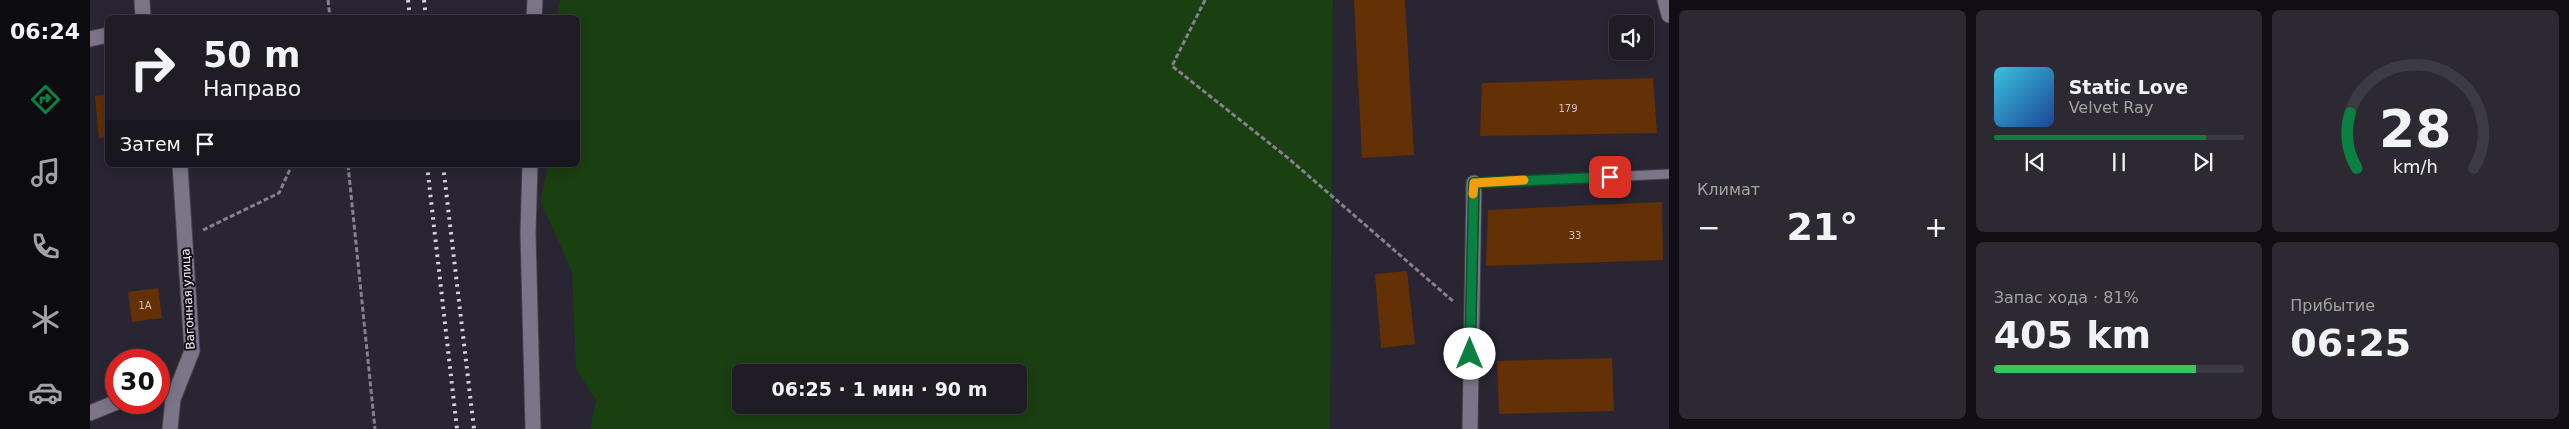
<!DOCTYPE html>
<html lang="ru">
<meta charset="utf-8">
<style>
:root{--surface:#1f1c26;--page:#2c2932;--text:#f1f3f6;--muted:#a1a1a7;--line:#3c3a43;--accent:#0b8043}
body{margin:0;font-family:"DejaVu Sans",sans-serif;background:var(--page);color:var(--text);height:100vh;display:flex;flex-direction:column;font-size:19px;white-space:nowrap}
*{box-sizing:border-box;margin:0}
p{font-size:16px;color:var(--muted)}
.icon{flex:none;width:28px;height:28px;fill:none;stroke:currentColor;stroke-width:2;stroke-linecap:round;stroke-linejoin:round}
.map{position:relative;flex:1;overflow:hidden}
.drawer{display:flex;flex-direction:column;gap:10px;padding:10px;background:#110f15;width:900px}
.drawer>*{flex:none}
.top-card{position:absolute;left:15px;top:15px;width:475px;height:152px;border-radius:8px;box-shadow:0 2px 12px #0003,0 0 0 1px var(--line);background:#1f1c26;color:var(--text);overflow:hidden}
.fabs{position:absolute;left:1519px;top:15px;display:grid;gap:10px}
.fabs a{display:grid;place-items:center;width:45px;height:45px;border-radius:8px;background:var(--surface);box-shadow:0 2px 12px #0003,0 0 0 1px var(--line);font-size:25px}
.speed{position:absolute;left:15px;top:349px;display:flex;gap:10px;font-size:25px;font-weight:700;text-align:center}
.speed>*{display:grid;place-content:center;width:65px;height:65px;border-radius:50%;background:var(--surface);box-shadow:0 2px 12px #0003,0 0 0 1px var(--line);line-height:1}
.speed .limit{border:8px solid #d22;background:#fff;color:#111}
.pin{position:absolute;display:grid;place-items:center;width:42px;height:42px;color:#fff;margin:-21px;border-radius:10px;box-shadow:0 2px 8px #0006}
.me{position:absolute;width:55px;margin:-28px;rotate:0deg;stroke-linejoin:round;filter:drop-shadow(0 0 4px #0008)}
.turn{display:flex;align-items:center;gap:18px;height:105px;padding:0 15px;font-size:22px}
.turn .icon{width:65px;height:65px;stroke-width:2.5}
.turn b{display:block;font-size:35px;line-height:42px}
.then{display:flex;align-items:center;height:48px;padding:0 15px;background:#0003;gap:10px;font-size:19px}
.big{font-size:38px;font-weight:700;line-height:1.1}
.drawer .tile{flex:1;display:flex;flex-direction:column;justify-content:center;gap:8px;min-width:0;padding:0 18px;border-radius:8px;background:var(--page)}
.drawer .dial{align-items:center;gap:0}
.dial svg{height:130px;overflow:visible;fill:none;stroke:var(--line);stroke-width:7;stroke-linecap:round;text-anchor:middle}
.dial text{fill:var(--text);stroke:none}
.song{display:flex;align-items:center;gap:15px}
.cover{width:60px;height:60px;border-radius:8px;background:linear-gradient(135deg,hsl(190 70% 55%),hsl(220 70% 35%))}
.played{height:5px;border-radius:2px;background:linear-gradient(90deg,var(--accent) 85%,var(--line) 85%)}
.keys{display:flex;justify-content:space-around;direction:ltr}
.heat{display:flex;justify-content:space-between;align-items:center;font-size:28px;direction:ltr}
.charge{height:8px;border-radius:4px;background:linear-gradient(90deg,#34c759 81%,var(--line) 0)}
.drawer .tiles{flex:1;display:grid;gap:10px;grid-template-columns:repeat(3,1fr)}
.tile:first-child{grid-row:span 2}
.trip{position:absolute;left:642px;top:364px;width:295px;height:50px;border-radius:8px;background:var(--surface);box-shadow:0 2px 12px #0003,0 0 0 1px var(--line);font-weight:700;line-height:50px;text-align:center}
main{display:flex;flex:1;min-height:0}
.menu{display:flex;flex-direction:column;width:90px;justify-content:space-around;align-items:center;background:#0c0b0f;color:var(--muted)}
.menu .icon{width:35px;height:35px}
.menu .current{color:var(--accent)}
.menu b{font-size:22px;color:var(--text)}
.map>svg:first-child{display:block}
.green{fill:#1a3f11;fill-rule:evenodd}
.building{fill:#643005}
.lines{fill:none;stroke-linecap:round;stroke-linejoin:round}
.service-casing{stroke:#44404c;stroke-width:11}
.minor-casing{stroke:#44404c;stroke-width:17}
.path{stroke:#84808c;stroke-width:3;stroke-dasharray:5 2.5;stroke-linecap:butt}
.service{stroke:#7b7587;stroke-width:9}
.minor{stroke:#7b7587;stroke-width:15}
.rail{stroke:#d7d3de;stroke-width:4;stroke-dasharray:2.5 5;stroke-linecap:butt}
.route-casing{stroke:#07532c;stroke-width:12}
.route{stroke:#0b8043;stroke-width:9}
.slow{stroke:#f59e0b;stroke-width:9}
.labels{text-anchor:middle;stroke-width:4;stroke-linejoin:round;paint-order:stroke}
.number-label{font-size:10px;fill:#d1c2be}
.street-label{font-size:12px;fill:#f5f2fc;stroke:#110f15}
</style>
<main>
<nav class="menu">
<b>06:24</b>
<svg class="icon current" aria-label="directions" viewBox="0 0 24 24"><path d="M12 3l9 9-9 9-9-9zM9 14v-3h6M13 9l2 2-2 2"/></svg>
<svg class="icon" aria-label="music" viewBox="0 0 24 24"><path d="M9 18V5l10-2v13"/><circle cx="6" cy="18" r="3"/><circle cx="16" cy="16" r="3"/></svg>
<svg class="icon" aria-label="phone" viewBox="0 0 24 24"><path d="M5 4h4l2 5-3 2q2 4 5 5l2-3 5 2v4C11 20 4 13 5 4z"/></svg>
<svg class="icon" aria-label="climate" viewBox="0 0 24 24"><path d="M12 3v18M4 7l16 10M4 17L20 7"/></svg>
<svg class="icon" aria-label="car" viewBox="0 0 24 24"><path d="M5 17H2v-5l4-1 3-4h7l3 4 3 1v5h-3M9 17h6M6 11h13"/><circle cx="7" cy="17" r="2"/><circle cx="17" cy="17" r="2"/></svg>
</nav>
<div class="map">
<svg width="1579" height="429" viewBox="0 0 1579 429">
<rect width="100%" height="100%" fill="#292533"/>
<path class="green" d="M470,0h773l-3,429h-740l6,-29 -20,-31 -4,-97 -32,-72 8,-35h30v-147l-21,-1zM651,372h278v33h-278z"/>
<g class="building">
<path d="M1264,0h51l9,155 -52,3z"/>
<path d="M1563,78l4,55 -177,3 2,-53z"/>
<path d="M18,95v42l-9,1 -4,-42z"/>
<path d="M1572,202l1,58 -177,6 2,-56z"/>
<path d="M1317,271l8,73 -34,4 -6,-74z"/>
<path d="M68,288l4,30 -30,4 -4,-30z"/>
<path d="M1522,358l2,53 -115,3 -2,-53z"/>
</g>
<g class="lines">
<defs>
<path id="service" d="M1384,183l195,-9"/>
<g id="minor">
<path d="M52,0l1,18"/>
<path d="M1575,0l4,15"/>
<path d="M444,18l1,-18"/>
<path d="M0,39l18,-4"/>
<path d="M440,165l-2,68 5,196"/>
<path d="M0,413l27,-11"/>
<path d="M80,429l3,-30 19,-48 -12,-186"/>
<path d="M1380,429l4,-246"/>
</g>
</defs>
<use href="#service" class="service-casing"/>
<use href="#minor" class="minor-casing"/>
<g class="path">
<path d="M238,0l2,18"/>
<path d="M1115,0l-33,66 116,92 166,144"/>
<path d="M258,165l27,264"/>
<path d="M113,230l76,-37 13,-28"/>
</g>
<use href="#service" class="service"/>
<use href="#minor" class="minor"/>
<g class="rail">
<path d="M318,0l2,18"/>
<path d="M334,0l2,18"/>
<path d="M337,165l30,264"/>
<path d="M353,165l31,264"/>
</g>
</g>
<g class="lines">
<defs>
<path id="route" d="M1380,354l4,-171 136,-6"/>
</defs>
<use href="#route" class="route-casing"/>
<use href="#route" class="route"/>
<path class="slow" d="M1383,194l1,-11 50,-3"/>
</g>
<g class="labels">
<g class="number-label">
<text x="1478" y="112">179</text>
<text x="1485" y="239">33</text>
<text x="55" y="309">1А</text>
</g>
<g class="street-label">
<text transform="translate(98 299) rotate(-93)" y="4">Вагонная улица</text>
</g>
</g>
</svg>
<div class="fabs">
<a><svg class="icon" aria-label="sound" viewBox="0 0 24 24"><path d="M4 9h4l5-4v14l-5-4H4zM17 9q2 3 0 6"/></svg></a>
</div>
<div class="speed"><div class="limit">30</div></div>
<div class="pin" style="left:1520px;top:177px;background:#d93025"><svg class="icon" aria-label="arrive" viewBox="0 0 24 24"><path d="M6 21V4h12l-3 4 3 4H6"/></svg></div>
<svg class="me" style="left:1380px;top:354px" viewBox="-20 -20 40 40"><circle r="19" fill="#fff"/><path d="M0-13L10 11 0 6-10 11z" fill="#0b8043"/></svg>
<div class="trip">06:25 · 1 мин · 90 m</div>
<div class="top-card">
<div class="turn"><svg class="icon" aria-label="right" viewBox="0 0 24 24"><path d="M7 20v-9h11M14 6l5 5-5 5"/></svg><div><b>50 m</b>Направо</div></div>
<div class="then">Затем<svg class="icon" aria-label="arrive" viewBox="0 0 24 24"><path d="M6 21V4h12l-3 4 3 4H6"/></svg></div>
</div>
</div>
<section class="drawer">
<div class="tiles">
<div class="tile"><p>Климат</p>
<div class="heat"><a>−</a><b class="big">21°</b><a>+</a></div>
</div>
<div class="tile">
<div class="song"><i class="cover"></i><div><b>Static Love</b><p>Velvet Ray</p></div></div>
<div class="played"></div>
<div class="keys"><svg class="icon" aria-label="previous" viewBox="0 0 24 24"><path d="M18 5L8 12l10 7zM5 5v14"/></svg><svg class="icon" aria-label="pause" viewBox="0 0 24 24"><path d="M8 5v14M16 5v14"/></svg><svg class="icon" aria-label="next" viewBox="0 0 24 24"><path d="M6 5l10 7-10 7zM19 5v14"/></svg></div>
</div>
<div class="tile dial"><svg viewBox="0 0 100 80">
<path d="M14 69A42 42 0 1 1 86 69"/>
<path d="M14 69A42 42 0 0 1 10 35" stroke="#0b8043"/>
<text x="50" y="56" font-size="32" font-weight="700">28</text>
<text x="50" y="72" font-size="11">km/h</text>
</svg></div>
<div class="tile"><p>Запас хода · 81%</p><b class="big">405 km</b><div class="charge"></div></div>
<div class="tile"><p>Прибытие</p><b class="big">06:25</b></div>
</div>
</section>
</main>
